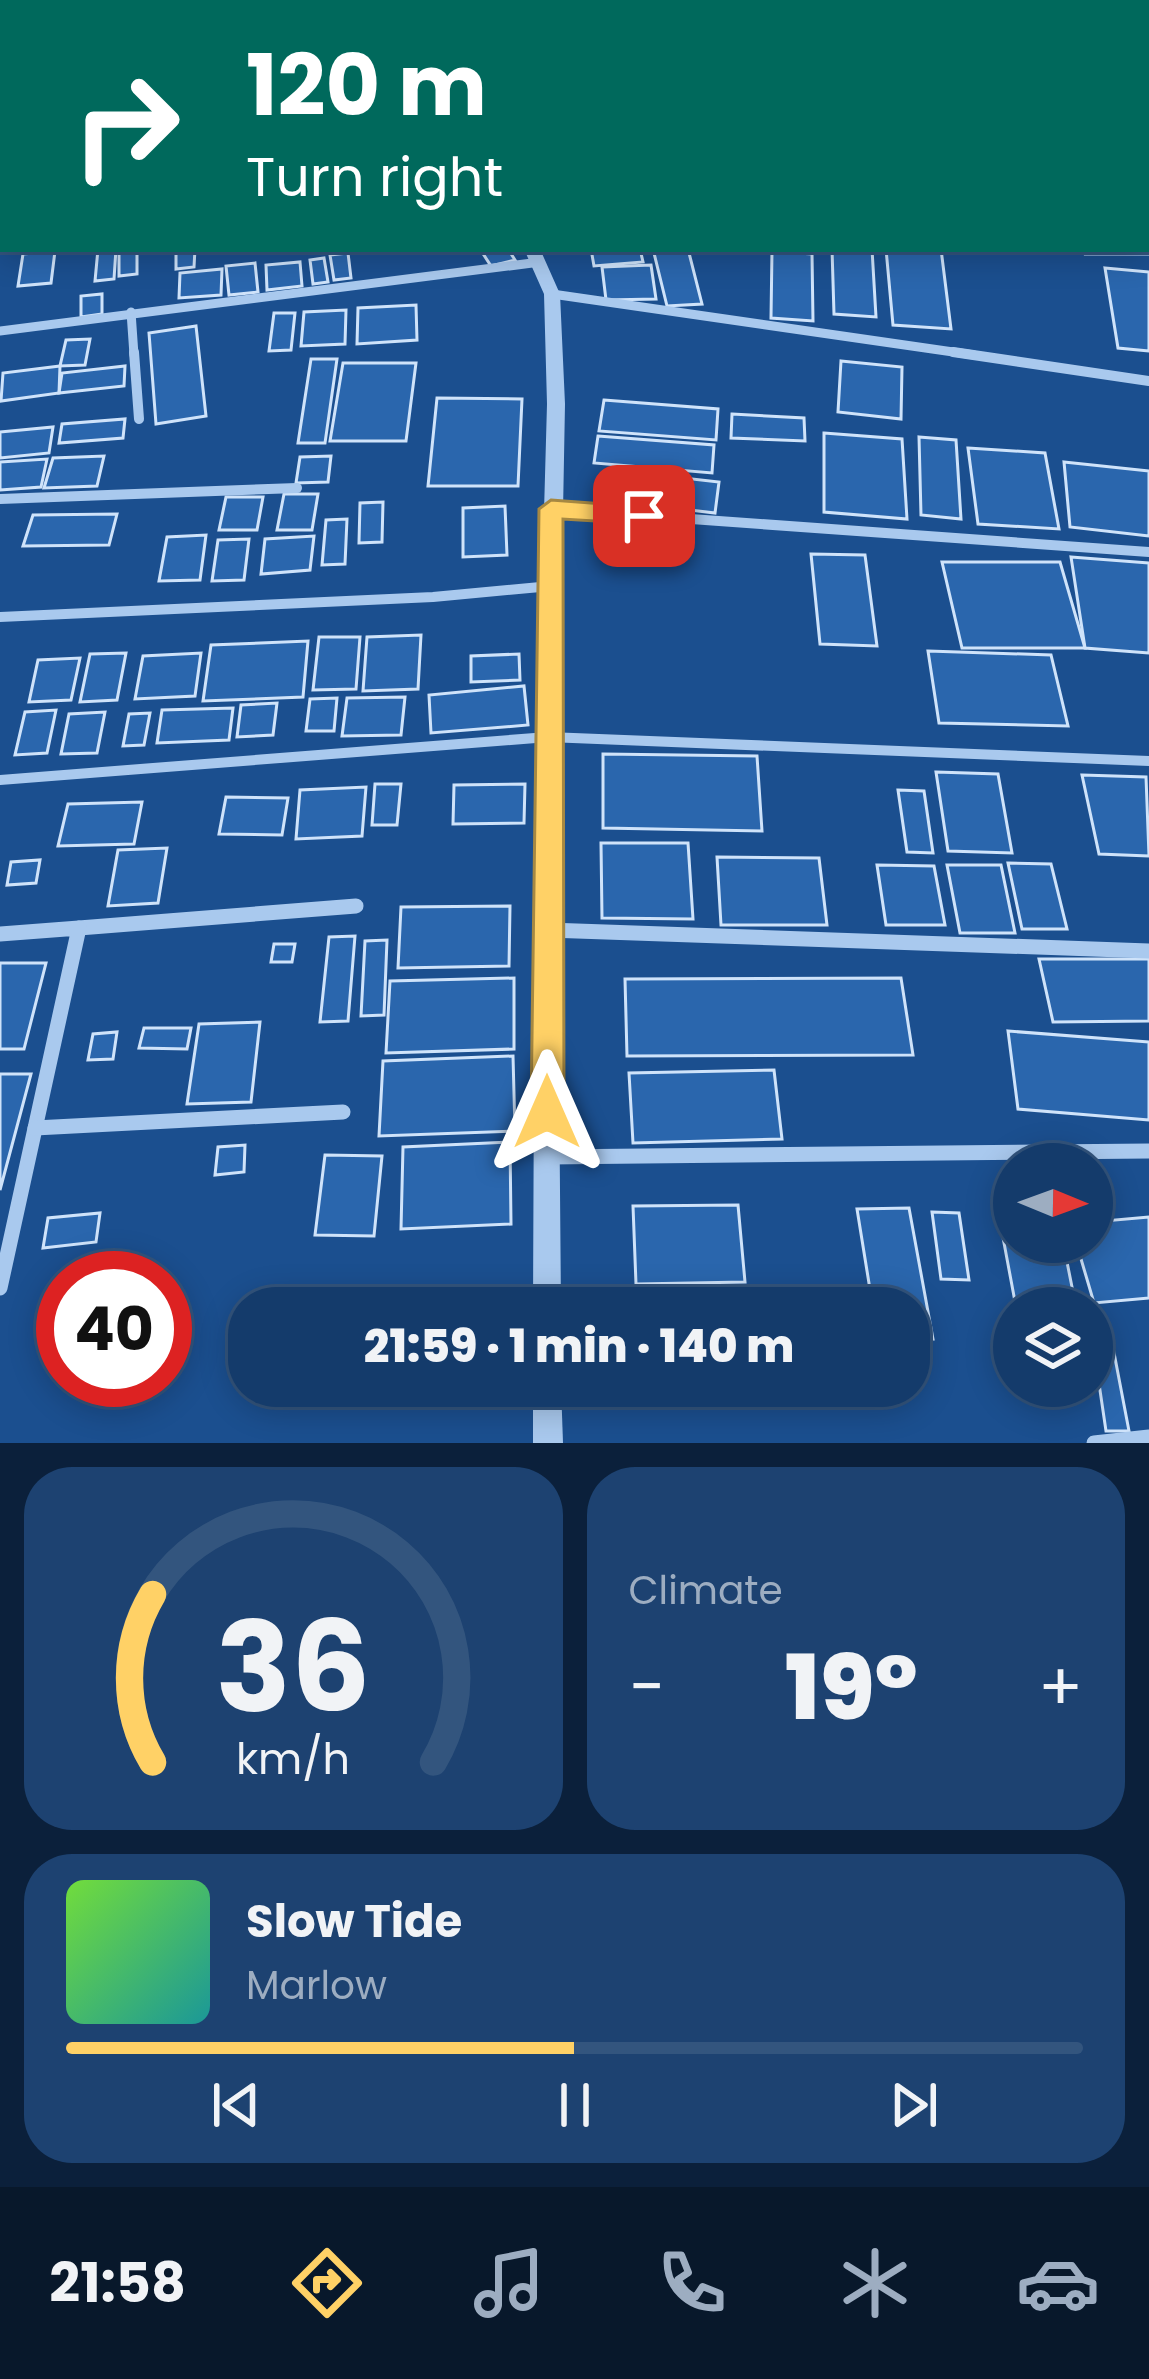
<!DOCTYPE html>
<meta charset="utf-8">
<style>
:root{--surface:#143b6b;--page:#1d4271;--text:#f1f3f6;--muted:#9dadc1;--line:#33557e;--accent:#ffd166}
body{margin:0;font-family:Poppins,sans-serif;background:var(--page);color:var(--text);height:100vh;display:flex;flex-direction:column;font-size:45px;white-space:nowrap}
*{box-sizing:border-box;margin:0}
p{font-size:39px;color:var(--muted)}
.icon{flex:none;width:66px;height:66px;fill:none;stroke:currentColor;stroke-width:2;stroke-linecap:round;stroke-linejoin:round}
.map{position:relative;height:1443px;overflow:hidden}
.sheet{display:flex;flex-direction:column;gap:24px;padding:24px;background:#0b203b;flex:1}
.sheet>*{flex:none}
.top-card{position:absolute;left:0px;top:0px;width:1149px;height:252px;box-shadow:0 6px 30px #0003,0 0 0 3px var(--line);background:#00695c;color:#fff;overflow:hidden}
.needle{width:78px;rotate:91deg}
.controls{position:absolute;left:993px;top:1143px;display:grid;gap:24px}
.controls a{display:grid;place-items:center;width:120px;height:120px;border-radius:50%;background:var(--surface);box-shadow:0 6px 30px #0003,0 0 0 3px var(--line);font-size:60px}
.speed{position:absolute;left:36px;top:1251px;display:flex;gap:24px;font-size:60px;font-weight:700;text-align:center}
.speed>*{display:grid;place-content:center;width:156px;height:156px;border-radius:50%;background:var(--surface);box-shadow:0 6px 30px #0003,0 0 0 3px var(--line);line-height:1}
.speed .limit{border:18px solid #d22;background:#fff;color:#111}
.pin{position:absolute;display:grid;place-items:center;width:102px;height:102px;color:#fff;margin:-51px;border-radius:24px;box-shadow:0 6px 18px #0006}
.me{position:absolute;width:132px;margin:-66px;rotate:0deg;stroke-linejoin:round;filter:drop-shadow(0 0 9px #0008)}
.turn{display:flex;align-items:center;gap:42px;height:252px;padding:0 48px;font-size:54px}
.turn .icon{width:156px;height:156px;stroke-width:2.5}
.turn b{display:block;font-size:84px;line-height:102px}
.big{font-size:90px;font-weight:800;line-height:1.1}
.sheet .widget{flex:1;display:flex;flex-direction:column;justify-content:center;gap:18px;min-width:0;padding:0 42px;border-radius:48px;background:var(--page)}
.sheet .dial{align-items:center;gap:0}
.dial svg{height:312px;overflow:visible;fill:none;stroke:var(--line);stroke-width:7;stroke-linecap:round;text-anchor:middle}
.dial text{fill:var(--text);stroke:none}
.song{display:flex;align-items:center;gap:36px}
.cover{width:144px;height:144px;border-radius:18px;background:linear-gradient(135deg,hsl(100 70% 55%),hsl(180 70% 35%))}
.played{height:12px;border-radius:6px;background:linear-gradient(90deg,var(--accent) 50%,var(--line) 50%)}
.keys{display:flex;justify-content:space-around;direction:ltr}
.heat{display:flex;justify-content:space-between;align-items:center;font-size:66px;direction:ltr}
.sheet .tiles{flex:1;display:grid;gap:24px;grid-template-columns:1fr 1fr}
.widget:last-child{grid-column:span 2}
.trip{position:absolute;left:228px;top:1287px;width:702px;height:120px;border-radius:48px;background:var(--surface);box-shadow:0 6px 30px #0003,0 0 0 3px var(--line);font-weight:800;line-height:120px;text-align:center}
.menu{display:flex;height:192px;justify-content:space-around;align-items:center;background:#08182b;color:var(--muted)}
.menu .icon{width:84px;height:84px}
.menu .selected{color:var(--accent)}
.menu b{font-size:54px;color:var(--text)}
.map>svg:first-child{display:block}
.building{fill:#2a66ad;stroke:#cfe3fa;stroke-width:3}
.lines{fill:none;stroke-linecap:round;stroke-linejoin:round}
.minor-far2{stroke:#a9c9ee;stroke-width:9}
.minor-far1{stroke:#a9c9ee;stroke-width:10}
.minor{stroke:#a9c9ee;stroke-width:15}
.tertiary{fill:#a9c9ee;fill-rule:evenodd}
.route{fill:#ffd166;stroke:#a68842;stroke-width:3}
</style>
<div class="map">
<svg width="1149" height="1443" viewBox="0 0 1149 1443">
<rect width="100%" height="100%" fill="#1b4f8f"/>
<g class="building">
<path d="M1146,182l3,72h-64l-2,-5h63z"/>
<path d="M98,249h18l-2,30 -19,2z"/>
<path d="M119,249h18v25l-18,2z"/>
<path d="M176,249h19l-1,18 -18,2z"/>
<path d="M480,249h28l7,11 -24,6z"/>
<path d="M591,249h49l3,13 -49,4z"/>
<path d="M653,249h35l14,55 -35,2z"/>
<path d="M832,249h40l4,68 -42,-3z"/>
<path d="M886,249h55l10,80 -58,-4z"/>
<path d="M55,251l-4,32 -33,3 5,-32z"/>
<path d="M772,251l40,3 1,67 -42,-3z"/>
<path d="M348,253l3,25 -17,2 -4,-25z"/>
<path d="M324,258l4,24 -15,2 -3,-24z"/>
<path d="M300,262l2,24 -35,4 -1,-25z"/>
<path d="M255,263l3,29 -29,3 -3,-29z"/>
<path d="M651,265l5,34 -50,1 -4,-33z"/>
<path d="M1105,268l44,4v79l-31,-3z"/>
<path d="M222,269l-1,26 -42,3 1,-25z"/>
<path d="M102,294v20l-21,3v-21z"/>
<path d="M416,305l1,35 -60,4 1,-36z"/>
<path d="M346,310l-1,34 -44,2 3,-34z"/>
<path d="M274,313h21l-4,37 -22,1z"/>
<path d="M196,326l10,90 -50,8 -7,-91z"/>
<path d="M90,339l-5,26 -25,1 6,-26z"/>
<path d="M311,359h26l-12,84h-27z"/>
<path d="M841,361l61,6 -1,52 -63,-7z"/>
<path d="M343,363h73l-10,78h-76z"/>
<path d="M60,366l-1,27 -58,8 2,-28z"/>
<path d="M125,366l-1,20 -65,7 3,-20z"/>
<path d="M437,398l85,1 -4,87h-90z"/>
<path d="M604,400l114,9 -2,31 -117,-9z"/>
<path d="M732,414l72,4 1,23 -74,-3z"/>
<path d="M125,419l-2,19 -64,5 3,-19z"/>
<path d="M53,427l-4,26 -49,5v-26z"/>
<path d="M824,433l78,6 5,80 -83,-7z"/>
<path d="M598,436l116,9 -2,28 -118,-10z"/>
<path d="M919,437l37,3 5,79 -40,-4z"/>
<path d="M968,448l77,5 14,76 -81,-5z"/>
<path d="M104,456l-7,30 -53,2 9,-30z"/>
<path d="M331,456l-3,26 -32,1 4,-26z"/>
<path d="M47,459l-6,28 -41,3v-28z"/>
<path d="M1064,462l85,9v65l-79,-9z"/>
<path d="M613,470l106,12 -4,31 -108,-13z"/>
<path d="M284,494h34l-6,36h-35z"/>
<path d="M226,497h37l-6,33h-38z"/>
<path d="M383,502l-1,40 -23,1 1,-40z"/>
<path d="M505,506l2,49 -44,2v-49z"/>
<path d="M117,514l-8,31 -86,1 10,-31z"/>
<path d="M347,519l-2,45 -23,1 4,-45z"/>
<path d="M206,535l-6,45 -41,1 8,-44z"/>
<path d="M314,536l-4,34 -49,4 4,-35z"/>
<path d="M249,539l-5,41 -32,1 6,-41z"/>
<path d="M811,554l54,1 12,91 -57,-2z"/>
<path d="M1071,557l78,6v90l-64,-5z"/>
<path d="M942,562h118l25,86h-123z"/>
<path d="M421,635l-3,54 -55,2 4,-54z"/>
<path d="M319,637h41l-4,52 -43,1z"/>
<path d="M308,641l-5,56 -100,4 8,-56z"/>
<path d="M928,651l123,4 17,71 -129,-3z"/>
<path d="M126,653l-9,47 -37,2 10,-48z"/>
<path d="M201,653l-6,43 -60,3 8,-43z"/>
<path d="M519,654l1,26 -49,2v-26z"/>
<path d="M80,658l-9,42 -42,2 9,-42z"/>
<path d="M524,686l4,39 -97,8 -2,-38z"/>
<path d="M405,697l-4,38 -59,1 5,-38z"/>
<path d="M337,698l-3,33h-28l4,-32z"/>
<path d="M277,703l-4,32 -36,2 4,-32z"/>
<path d="M233,708l-4,32 -72,3 5,-33z"/>
<path d="M56,710l-9,43 -32,2 10,-43z"/>
<path d="M105,712l-8,41 -36,1 8,-40z"/>
<path d="M150,713l-6,32 -21,1 6,-32z"/>
<path d="M603,754l154,2 5,75 -159,-3z"/>
<path d="M936,772l62,2 14,79 -64,-2z"/>
<path d="M1082,775l64,2 3,79 -50,-2z"/>
<path d="M375,784h26l-4,41h-25z"/>
<path d="M525,784l-1,39 -71,1 1,-39z"/>
<path d="M366,787l-4,49 -66,3 4,-49z"/>
<path d="M898,790l26,1 9,62 -26,-1z"/>
<path d="M226,797l62,1 -6,37 -63,-1z"/>
<path d="M142,802l-8,42 -76,2 10,-42z"/>
<path d="M601,843h87l5,76 -91,-1z"/>
<path d="M167,848l-9,55 -50,3 10,-56z"/>
<path d="M717,857l102,1 8,67h-106z"/>
<path d="M40,860l-4,23 -29,2 4,-23z"/>
<path d="M1008,863l43,1 16,65h-45z"/>
<path d="M877,865l57,1 11,59h-59z"/>
<path d="M947,865h54l14,68h-55z"/>
<path d="M510,906l-1,60 -111,2 3,-61z"/>
<path d="M355,936l-7,85 -28,1 9,-85z"/>
<path d="M387,940l-3,75 -23,1 4,-75z"/>
<path d="M274,944h21l-3,18h-21z"/>
<path d="M1039,959h110v62l-96,1z"/>
<path d="M0,963h46l-22,86h-24z"/>
<path d="M514,978v71l-128,4 4,-72z"/>
<path d="M901,978l12,77 -286,1 -2,-77z"/>
<path d="M260,1022l-9,80 -64,2 12,-80z"/>
<path d="M144,1028h47l-4,21 -48,-1z"/>
<path d="M1008,1031l141,11v78l-131,-11z"/>
<path d="M117,1032l-4,27 -25,1 5,-26z"/>
<path d="M513,1056l2,75 -136,5 4,-75z"/>
<path d="M774,1070l8,69 -149,4 -4,-70z"/>
<path d="M0,1074h31l-31,116z"/>
<path d="M510,1142l1,82 -110,5 2,-82z"/>
<path d="M245,1145l-1,27 -29,3 3,-28z"/>
<path d="M325,1155l57,1 -8,80 -59,-1z"/>
<path d="M996,1200h18v42h49l13,65h-60z"/>
<path d="M738,1205l7,77 -109,2 -3,-78z"/>
<path d="M909,1208l24,131 -24,1v-32h-36l-16,-99z"/>
<path d="M932,1212l27,1 10,67 -28,-1z"/>
<path d="M100,1213l-4,29 -53,6 5,-30z"/>
<path d="M1149,1217v81l-55,5 -18,-61h16v-20z"/>
<path d="M1092,1336l19,1 18,94h-23z"/>
<path d="M618,1386h77l1,15 -77,5z"/>
</g>
<g class="lines">
<g class="minor-far2">
<path d="M802,3l27,-3"/>
<path d="M0,149l3,-13"/>
<path d="M552,294l422,61"/>
<path d="M131,312l3,43"/>
<path d="M0,331l540,-69"/>
</g>
<g class="minor-far1">
<path d="M134,352l5,67"/>
<path d="M953,352l196,29"/>
<path d="M0,499l297,-11"/>
<path d="M552,509l597,43"/>
<path d="M0,617l433,-20 118,-11"/>
<path d="M0,780l548,-43 601,24"/>
</g>
<g class="minor">
<path d="M79,928l277,-22"/>
<path d="M548,930l601,21"/>
<path d="M0,934l79,-6 -79,360"/>
<path d="M35,1128l308,-16"/>
<path d="M547,1157l602,-6"/>
<path d="M1094,1443l55,-6"/>
</g>
<g class="tertiary">
<path d="M463,0h12l1,3h-12z"/>
<path d="M524,249h16l20,45 5,110 -8,431 4,473h-28l2,-473 12,-431 -3,-110z"/>
<path d="M533,1386h28l2,57h-30z"/>
</g>
</g>
<path class="route" d="M551,500l93,7 12,9 -12,8 -81,-5 1,593 -5,11 -12,5 -12,-5 -4,-11 8,-603z"/>
</svg>
<div class="controls">
<a><svg class="needle" viewBox="-14 -14 28 28"><path d="M0-13l5 13h-10z" fill="#e53935"/><path d="M0 13l5-13h-10z" fill="#9dadc1"/></svg></a>
<a><svg class="icon" aria-label="layers" viewBox="0 0 24 24"><path d="M12 4l9 5-9 5-9-5zM3 14l9 5 9-5"/></svg></a>
</div>
<div class="speed"><div class="limit">40</div></div>
<div class="pin" style="left:644px;top:516px;background:#d93025"><svg class="icon" aria-label="arrive" viewBox="0 0 24 24"><path d="M6 21V4h12l-3 4 3 4H6"/></svg></div>
<svg class="me" style="left:547px;top:1112px" viewBox="-20 -20 40 40"><path d="M0-17L14 15 0 8-14 15z" fill="#ffd166" stroke="#fff" stroke-width="4"/></svg>
<div class="trip">21:59 · 1 min · 140 m</div>
<div class="top-card">
<div class="turn"><svg class="icon" aria-label="right" viewBox="0 0 24 24"><path d="M7 20v-9h11M14 6l5 5-5 5"/></svg><div><b>120 m</b>Turn right</div></div>
</div>
</div>
<section class="sheet">
<div class="tiles">
<div class="widget dial"><svg viewBox="0 0 100 80">
<path d="M14 69A42 42 0 1 1 86 69"/>
<path d="M14 69A42 42 0 0 1 14 26" stroke="#ffd166"/>
<text x="50" y="56" font-size="32" font-weight="700">36</text>
<text x="50" y="72" font-size="11">km/h</text>
</svg></div>
<div class="widget"><p>Climate</p>
<div class="heat"><a>−</a><b class="big">19°</b><a>+</a></div>
</div>
<div class="widget">
<div class="song"><i class="cover"></i><div><b>Slow Tide</b><p>Marlow</p></div></div>
<div class="played"></div>
<div class="keys"><svg class="icon" aria-label="previous" viewBox="0 0 24 24"><path d="M18 5L8 12l10 7zM5 5v14"/></svg><svg class="icon" aria-label="pause" viewBox="0 0 24 24"><path d="M8 5v14M16 5v14"/></svg><svg class="icon" aria-label="next" viewBox="0 0 24 24"><path d="M6 5l10 7-10 7zM19 5v14"/></svg></div>
</div>
</div>
</section>
<nav class="menu">
<b>21:58</b>
<svg class="icon selected" aria-label="directions" viewBox="0 0 24 24"><path d="M12 3l9 9-9 9-9-9zM9 14v-3h6M13 9l2 2-2 2"/></svg>
<svg class="icon" aria-label="music" viewBox="0 0 24 24"><path d="M9 18V5l10-2v13"/><circle cx="6" cy="18" r="3"/><circle cx="16" cy="16" r="3"/></svg>
<svg class="icon" aria-label="phone" viewBox="0 0 24 24"><path d="M5 4h4l2 5-3 2q2 4 5 5l2-3 5 2v4C11 20 4 13 5 4z"/></svg>
<svg class="icon" aria-label="climate" viewBox="0 0 24 24"><path d="M12 3v18M4 7l16 10M4 17L20 7"/></svg>
<svg class="icon" aria-label="car" viewBox="0 0 24 24"><path d="M5 17H2v-5l4-1 3-4h7l3 4 3 1v5h-3M9 17h6M6 11h13"/><circle cx="7" cy="17" r="2"/><circle cx="17" cy="17" r="2"/></svg>
</nav>
